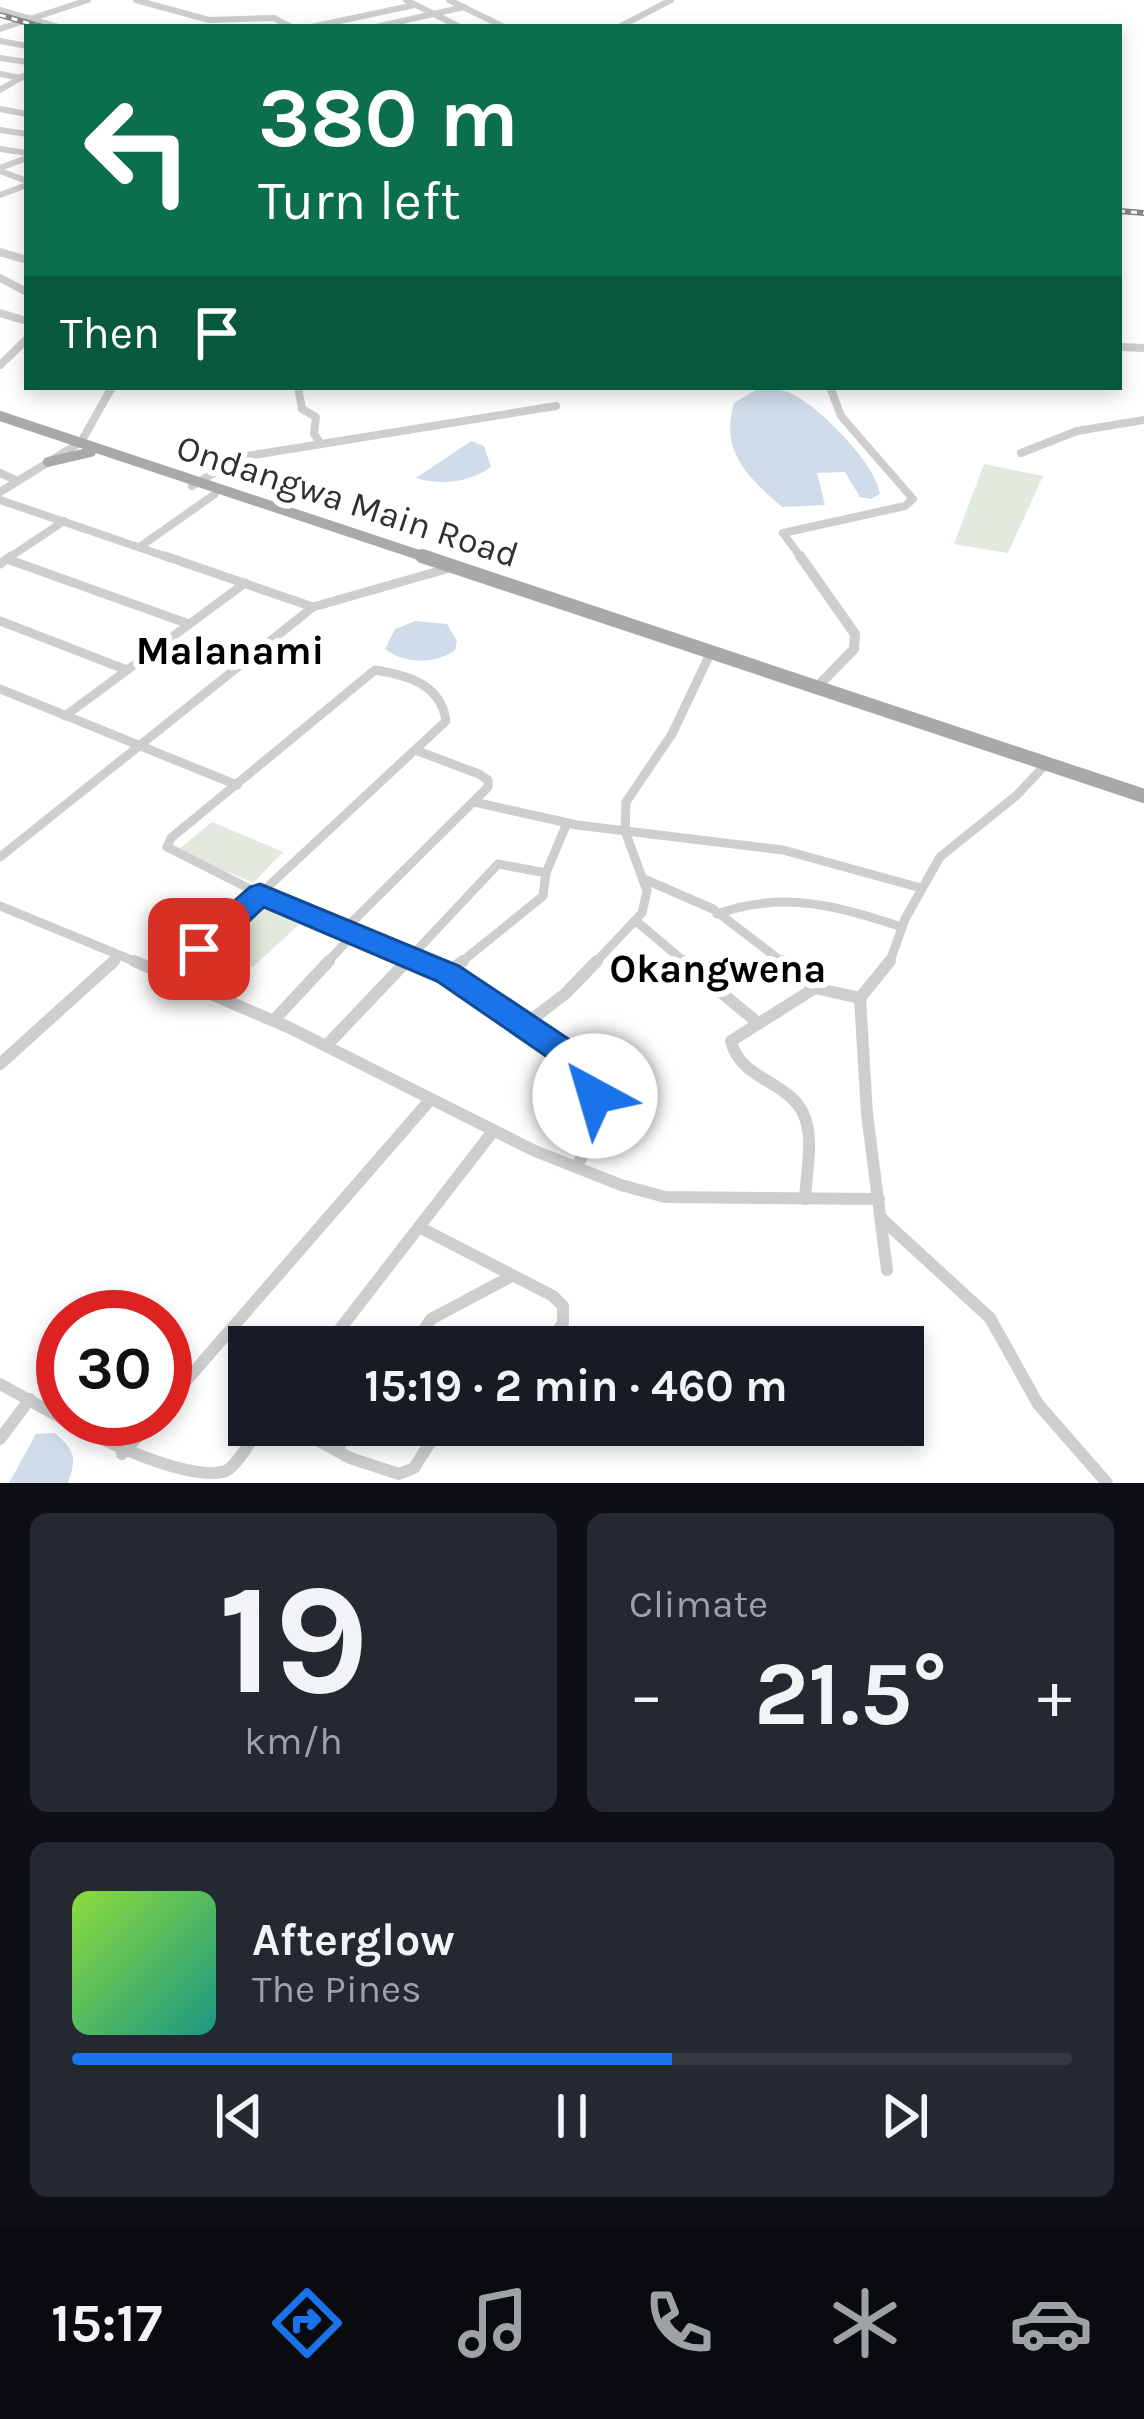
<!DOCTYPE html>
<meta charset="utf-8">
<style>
:root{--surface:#171b24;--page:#242831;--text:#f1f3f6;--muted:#9ea1a6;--line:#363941;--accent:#1a73e8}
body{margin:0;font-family:Karla,sans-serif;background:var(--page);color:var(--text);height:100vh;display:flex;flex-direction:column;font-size:45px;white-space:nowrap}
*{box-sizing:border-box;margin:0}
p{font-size:39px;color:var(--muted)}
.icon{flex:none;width:66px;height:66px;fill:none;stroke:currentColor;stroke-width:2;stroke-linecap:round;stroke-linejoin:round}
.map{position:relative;height:1483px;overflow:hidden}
.side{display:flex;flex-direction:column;gap:30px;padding:30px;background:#0d0f14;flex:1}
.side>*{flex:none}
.banner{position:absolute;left:24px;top:24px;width:1098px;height:366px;border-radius:0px;box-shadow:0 6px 18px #0003;background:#0b6e4f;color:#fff;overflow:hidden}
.speed{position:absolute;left:36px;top:1290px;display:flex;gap:24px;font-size:60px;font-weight:700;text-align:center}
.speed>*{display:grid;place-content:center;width:156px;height:156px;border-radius:50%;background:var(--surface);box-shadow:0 6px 18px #0003;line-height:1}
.speed .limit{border:18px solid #d22;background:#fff;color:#111}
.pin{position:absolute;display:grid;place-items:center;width:102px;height:102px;color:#fff;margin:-51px;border-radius:24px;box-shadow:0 6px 18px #0006}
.me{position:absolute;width:132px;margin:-66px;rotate:321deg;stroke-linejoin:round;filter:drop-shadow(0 0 9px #0008)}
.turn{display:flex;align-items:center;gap:42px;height:252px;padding:0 36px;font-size:54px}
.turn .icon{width:156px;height:156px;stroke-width:2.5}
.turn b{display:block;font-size:84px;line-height:102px}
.then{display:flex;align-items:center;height:114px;padding:0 36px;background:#0003;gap:24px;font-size:45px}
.big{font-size:90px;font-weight:700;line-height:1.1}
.side .tile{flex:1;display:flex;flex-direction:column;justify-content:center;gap:18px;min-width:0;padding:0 42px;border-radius:18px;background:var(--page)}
.side .dial{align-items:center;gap:0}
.dial b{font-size:156px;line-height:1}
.song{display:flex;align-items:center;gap:36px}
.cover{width:144px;height:144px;border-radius:18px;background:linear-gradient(135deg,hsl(90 70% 55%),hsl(170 70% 35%))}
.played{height:12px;border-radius:6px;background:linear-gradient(90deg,var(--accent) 60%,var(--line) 60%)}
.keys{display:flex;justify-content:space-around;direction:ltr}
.heat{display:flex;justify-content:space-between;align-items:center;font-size:66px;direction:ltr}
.side .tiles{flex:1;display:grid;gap:30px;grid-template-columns:1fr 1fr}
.tile:last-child{grid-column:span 2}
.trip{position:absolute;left:228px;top:1326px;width:696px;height:120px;border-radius:0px;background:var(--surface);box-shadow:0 6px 18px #0003;font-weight:700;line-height:120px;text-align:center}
.tab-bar{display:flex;height:192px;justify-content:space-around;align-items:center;background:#090b0e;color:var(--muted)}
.tab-bar .icon{width:84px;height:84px}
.tab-bar .current{color:var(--accent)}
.tab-bar b{font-size:54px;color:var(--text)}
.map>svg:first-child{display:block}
.green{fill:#e2e9de}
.water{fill:#d0dce9}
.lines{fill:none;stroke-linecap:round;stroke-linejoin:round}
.minor-far3{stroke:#cecece;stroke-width:6}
.minor-far2{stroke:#cecece;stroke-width:8}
.minor-far1{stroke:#cecece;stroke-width:9}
.minor{stroke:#cecece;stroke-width:12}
.tertiary-far2{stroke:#cecece;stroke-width:6}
.tertiary-far1{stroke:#cecece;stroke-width:8}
.tertiary{stroke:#cecece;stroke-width:10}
.primary-far1{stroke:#a9a9a9;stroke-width:10}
.primary{stroke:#a9a9a9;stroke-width:14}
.rail-casing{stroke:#868686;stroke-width:6}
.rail{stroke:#fff;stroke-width:3;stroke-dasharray:6;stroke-linecap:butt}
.route{fill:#1a73e8;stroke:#114b97;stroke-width:3}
.labels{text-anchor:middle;stroke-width:12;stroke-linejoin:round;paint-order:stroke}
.street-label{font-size:36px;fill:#313131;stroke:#fff}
.neighbourhood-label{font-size:39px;font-weight:bold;fill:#000;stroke:#fff}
</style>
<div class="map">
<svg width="1144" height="1483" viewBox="0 0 1144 1483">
<rect width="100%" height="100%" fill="#fff"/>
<g class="green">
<path d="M984,464l59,12 -35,77 -54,-9z"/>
<path d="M212,822l71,30 -30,31 -75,-33z"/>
<path d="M260,902l14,1 32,15 -53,49 -42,-19z"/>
</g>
<g class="water">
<path d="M759,388c10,1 20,1 29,4 29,12 88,71 92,102l-9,5 -11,-2 -15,-25 -28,1 8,32 -43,2c-35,-31 -62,-56 -48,-104z"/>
<path d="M471,441l13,5 7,21c-21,15 -50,19 -75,11z"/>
<path d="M415,621l32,3 10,17 -2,9c-21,15 -50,14 -70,-1l10,-20z"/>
<path d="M55,1433c20,18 22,24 13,50h-59l27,-49z"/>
</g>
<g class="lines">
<g class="minor-far3">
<path d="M136,0l73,20 65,-2 17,9"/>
<path d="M406,0l54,27"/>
<path d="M449,0l55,27"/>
<path d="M0,10l58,17"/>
<path d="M311,27l104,-22"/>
<path d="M376,27l88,-20"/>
<path d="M619,27l52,-27"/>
<path d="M0,29l88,-29"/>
<path d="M0,41l27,5"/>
<path d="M0,58l27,4"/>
<path d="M0,74l21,4"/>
<path d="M0,90l27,-16"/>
<path d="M0,130l27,4"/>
<path d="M0,149l27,4"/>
<path d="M0,168l27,-10"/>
<path d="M0,171l27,10"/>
<path d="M0,195l27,-10"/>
</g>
<g class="minor-far2">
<path d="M0,252l27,8"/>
<path d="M0,278l27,14"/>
<path d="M0,313l27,8"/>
<path d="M1119,347l25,1"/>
<path d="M0,365l27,-26"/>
<path d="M298,387l4,22 14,8 -2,17 5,7"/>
<path d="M81,442l31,-55"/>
<path d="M1021,453l56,-22 67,-11"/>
<path d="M0,473l18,8"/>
<path d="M192,486l49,-29 315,-51"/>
<path d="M0,500l173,59"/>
<path d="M141,546l74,-52"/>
<path d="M7,559l57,-38"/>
</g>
<g class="minor-far1">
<path d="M165,556l148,51"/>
<path d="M7,559l182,65"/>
<path d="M0,564l11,-8"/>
<path d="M0,621l127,49"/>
<path d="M375,670c32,5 66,14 71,51l-186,173 -93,-47 4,-9z"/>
<path d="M0,689l237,96"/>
<path d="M65,716l180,-133"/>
<path d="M474,802l103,23 206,25 138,38"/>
<path d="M0,857l313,-250 140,-40"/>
<path d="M644,879l69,30 72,55"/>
<path d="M0,906l141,58"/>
<path d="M717,914c67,-24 120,-8 185,13"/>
<path d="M636,921l51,43"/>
<path d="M345,929l143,-142v-7l-9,-6 -64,-24"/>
<path d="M111,964l8,-8"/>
<path d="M183,964l77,-70 166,70"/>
<path d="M326,964l28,-31"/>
<path d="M404,964l94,-100 48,9"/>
<path d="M459,964l84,-68 3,-23 21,-50"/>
<path d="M594,964l48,-51 5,-22 -22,-60 1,-29 46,-68 38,-80"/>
<path d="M889,964l16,-45 35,-62 77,-62 29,-31"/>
</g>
<g class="minor">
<path d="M134,961l156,67 245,123 86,34 44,12 214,2"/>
<path d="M419,961c47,20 181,96 180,154 0,15 -15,37 -22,51"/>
<path d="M683,961l75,62"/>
<path d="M782,961l32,27"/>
<path d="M448,973l15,-12"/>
<path d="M168,977l18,-16"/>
<path d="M274,1020l55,-59"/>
<path d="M523,1026l42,-32 32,-33"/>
<path d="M327,1045l80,-84"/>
<path d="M0,1064l114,-103"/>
<path d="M805,1199c1,-26 10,-61 -2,-86 -16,-33 -63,-33 -72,-72l84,-53 45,10"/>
<path d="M882,1219l108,99 48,86 69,79"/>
<path d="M421,1228l132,68 10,10v17l-18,24"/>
<path d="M887,1270l-20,-156 -7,-116 30,-37"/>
<path d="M326,1347l168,-217"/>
<path d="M412,1347l19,-28 79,-42"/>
<path d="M0,1384l63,35"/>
<path d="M165,1405l266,-306"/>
<path d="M64,1419c31,19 127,64 162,52 14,-9 26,-33 36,-46"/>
<path d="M290,1425l60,33 49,16 15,-6 27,-43"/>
<path d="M0,1439l30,-40"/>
<path d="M336,1450l18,-25"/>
<path d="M122,1454l31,-35"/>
</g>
<path class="tertiary-far2" d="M0,109l27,5"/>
<g class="tertiary-far1">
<path d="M0,492l81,-50"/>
<path d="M802,559l-19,-26 122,-27 8,-7 -72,-83 -11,-29"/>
</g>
<path class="tertiary" d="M800,556l55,78 -1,15 -39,40"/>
<g class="primary-far1">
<path d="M0,416l431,143"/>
<path d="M48,462l43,-10"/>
</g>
<path class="primary" d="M422,556l722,240"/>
<defs>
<g id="rail">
<path d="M0,15l42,12"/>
<path d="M1119,211l25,2"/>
</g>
</defs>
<use href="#rail" class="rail-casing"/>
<use href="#rail" class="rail"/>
</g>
<path class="route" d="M260,884l199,82 123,82 29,48 -5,8h-23l-24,-39 -122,-84 -173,-74 -54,50h-22l-5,-8 5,-7 62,-55z"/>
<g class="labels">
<g class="street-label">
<text transform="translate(348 500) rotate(18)" y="13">Ondangwa Main Road</text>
</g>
<g class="neighbourhood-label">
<text x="230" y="664">Malanami</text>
<text x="718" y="982">Okangwena</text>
</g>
</g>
</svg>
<div class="speed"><div class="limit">30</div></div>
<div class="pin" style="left:199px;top:949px;background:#d93025"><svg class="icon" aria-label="arrive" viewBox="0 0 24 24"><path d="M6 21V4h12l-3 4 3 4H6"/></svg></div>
<svg class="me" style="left:595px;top:1096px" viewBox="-20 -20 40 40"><circle r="19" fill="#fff"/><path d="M0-13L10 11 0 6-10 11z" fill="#1a73e8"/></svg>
<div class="trip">15:19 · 2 min · 460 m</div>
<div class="banner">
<div class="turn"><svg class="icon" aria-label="left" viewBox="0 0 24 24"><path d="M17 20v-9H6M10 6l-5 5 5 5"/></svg><div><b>380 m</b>Turn left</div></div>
<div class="then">Then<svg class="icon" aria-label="arrive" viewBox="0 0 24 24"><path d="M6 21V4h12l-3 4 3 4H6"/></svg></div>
</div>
</div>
<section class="side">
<div class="tiles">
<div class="tile dial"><b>19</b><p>km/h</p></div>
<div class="tile"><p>Climate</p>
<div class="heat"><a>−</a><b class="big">21.5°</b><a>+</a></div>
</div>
<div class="tile">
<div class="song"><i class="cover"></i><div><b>Afterglow</b><p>The Pines</p></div></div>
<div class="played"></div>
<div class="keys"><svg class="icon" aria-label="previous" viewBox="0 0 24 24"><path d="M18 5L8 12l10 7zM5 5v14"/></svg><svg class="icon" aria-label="pause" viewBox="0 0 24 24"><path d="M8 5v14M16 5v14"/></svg><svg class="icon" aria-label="next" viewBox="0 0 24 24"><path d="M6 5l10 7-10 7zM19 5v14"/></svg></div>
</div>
</div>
</section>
<nav class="tab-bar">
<b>15:17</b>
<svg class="icon current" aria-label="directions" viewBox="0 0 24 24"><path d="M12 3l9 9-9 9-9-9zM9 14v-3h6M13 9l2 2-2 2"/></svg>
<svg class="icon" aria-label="music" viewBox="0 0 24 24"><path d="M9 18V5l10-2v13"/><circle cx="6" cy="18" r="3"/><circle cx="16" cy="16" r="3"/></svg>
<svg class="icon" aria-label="phone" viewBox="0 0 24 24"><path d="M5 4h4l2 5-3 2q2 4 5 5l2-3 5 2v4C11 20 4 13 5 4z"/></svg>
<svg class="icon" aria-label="climate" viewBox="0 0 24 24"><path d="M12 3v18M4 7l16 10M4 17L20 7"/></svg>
<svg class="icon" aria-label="car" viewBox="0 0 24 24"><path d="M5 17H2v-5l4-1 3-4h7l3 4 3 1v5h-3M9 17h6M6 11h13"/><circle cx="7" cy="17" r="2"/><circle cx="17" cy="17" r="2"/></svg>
</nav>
